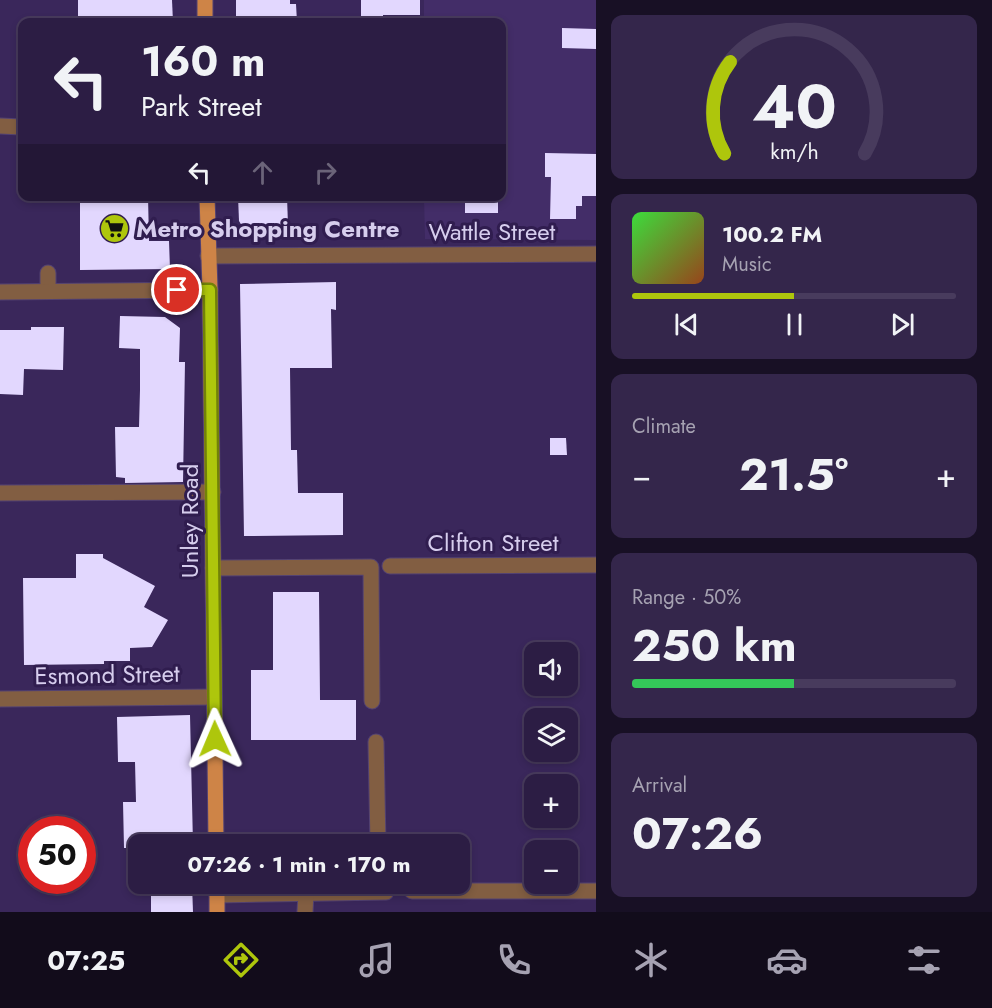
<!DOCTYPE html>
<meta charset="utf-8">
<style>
:root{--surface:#2c1d44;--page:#34264b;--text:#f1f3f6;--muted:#a6a2b2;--line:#483b5d;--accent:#aec60c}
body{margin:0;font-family:Jost,sans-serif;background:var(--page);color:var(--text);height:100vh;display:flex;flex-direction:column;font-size:22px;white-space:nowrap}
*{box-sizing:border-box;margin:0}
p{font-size:20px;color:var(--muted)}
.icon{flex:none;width:33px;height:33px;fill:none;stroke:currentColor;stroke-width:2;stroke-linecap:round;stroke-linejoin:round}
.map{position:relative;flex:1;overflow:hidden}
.sheet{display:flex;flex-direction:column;gap:15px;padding:15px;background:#181025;width:396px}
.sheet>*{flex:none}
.top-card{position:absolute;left:18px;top:18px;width:488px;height:183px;border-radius:12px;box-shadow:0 3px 9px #0003,0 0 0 2px var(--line);background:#2c1d44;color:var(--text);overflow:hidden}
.tools{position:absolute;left:524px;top:642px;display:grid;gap:12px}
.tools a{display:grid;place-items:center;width:54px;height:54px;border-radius:12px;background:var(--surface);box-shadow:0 3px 9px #0003,0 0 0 2px var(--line);font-size:30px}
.speed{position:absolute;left:18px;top:816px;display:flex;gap:12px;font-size:30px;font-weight:700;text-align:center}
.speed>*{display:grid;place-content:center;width:78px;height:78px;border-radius:50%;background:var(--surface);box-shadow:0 3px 9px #0003,0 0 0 2px var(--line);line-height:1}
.speed .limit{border:9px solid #d22;background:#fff;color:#111}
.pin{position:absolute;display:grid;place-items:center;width:51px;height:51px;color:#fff;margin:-26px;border:3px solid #fff;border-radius:50%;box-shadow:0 2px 6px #0007}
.me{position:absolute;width:66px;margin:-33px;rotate:359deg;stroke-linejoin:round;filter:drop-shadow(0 0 4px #0008)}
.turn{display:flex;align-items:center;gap:21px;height:126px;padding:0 24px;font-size:27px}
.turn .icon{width:78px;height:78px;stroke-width:2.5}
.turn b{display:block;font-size:42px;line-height:51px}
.lanes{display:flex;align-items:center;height:57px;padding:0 24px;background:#0003;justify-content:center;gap:30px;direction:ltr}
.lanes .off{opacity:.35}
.big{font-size:45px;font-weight:700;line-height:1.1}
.sheet .tile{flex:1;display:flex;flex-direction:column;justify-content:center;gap:9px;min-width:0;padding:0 21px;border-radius:12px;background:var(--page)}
.sheet .dial{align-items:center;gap:0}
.dial svg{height:156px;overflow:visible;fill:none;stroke:var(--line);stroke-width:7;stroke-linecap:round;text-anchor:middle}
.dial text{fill:var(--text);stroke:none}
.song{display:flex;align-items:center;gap:18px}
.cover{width:72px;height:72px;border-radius:9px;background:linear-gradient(135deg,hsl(120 70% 55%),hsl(20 70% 35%))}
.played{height:6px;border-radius:3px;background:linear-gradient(90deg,var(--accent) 50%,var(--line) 50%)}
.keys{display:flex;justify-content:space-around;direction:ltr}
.heat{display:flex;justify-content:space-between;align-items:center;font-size:33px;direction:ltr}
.charge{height:9px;border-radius:4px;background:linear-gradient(90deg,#34c759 50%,var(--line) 0)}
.trip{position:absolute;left:128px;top:834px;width:342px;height:60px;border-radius:12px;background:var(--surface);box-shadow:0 3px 9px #0003,0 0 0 2px var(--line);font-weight:700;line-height:60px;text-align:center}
.dock{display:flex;height:96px;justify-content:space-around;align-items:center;background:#120c1b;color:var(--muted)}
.dock .icon{width:42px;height:42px}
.dock .active{color:var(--accent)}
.dock b{font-size:27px;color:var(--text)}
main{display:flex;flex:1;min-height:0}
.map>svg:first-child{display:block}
.built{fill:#432d68}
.building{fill:#e2d7fe}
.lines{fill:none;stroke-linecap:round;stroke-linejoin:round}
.minor-casing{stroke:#534272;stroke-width:17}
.major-casing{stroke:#534272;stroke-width:17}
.minor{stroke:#825e42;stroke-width:15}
.major{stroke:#ce8447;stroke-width:15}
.route-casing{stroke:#718108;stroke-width:15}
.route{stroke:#aec60c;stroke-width:10}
.labels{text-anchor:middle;stroke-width:6;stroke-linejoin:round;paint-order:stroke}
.poi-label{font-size:24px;font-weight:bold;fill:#d6cded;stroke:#301d4f;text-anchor:start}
.street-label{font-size:24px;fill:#d6cded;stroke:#301d4f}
</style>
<main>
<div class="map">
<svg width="596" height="912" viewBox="0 0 596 912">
<rect width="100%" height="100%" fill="#3a275b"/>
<path class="built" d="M424,0h172v240l-171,-1 -1,-42 77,-1v-174h-77z"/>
<g class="building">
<path d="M78,0h94l1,22h-95z"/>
<path d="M236,0h54v4h6l1,18h-61z"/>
<path d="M361,0h59v15h-37v7h-22z"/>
<path d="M562,28l34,1v20l-34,-1z"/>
<path d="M545,153l51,1v42h-14v10h-6v13h-26l1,-42h-6z"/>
<path d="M80,196h68l1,45h20l1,28 -90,1z"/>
<path d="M238,196h49l1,30h-46l-3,-5z"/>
<rect x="465" y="196" width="33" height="17"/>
<path d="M336,282v28l-5,-1 1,59h-42l1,82h6l1,43h45v42l-99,1 -4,-252z"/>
<path d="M120,316l45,1 15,11 -1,34h6l-2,120 -58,1v-5l-9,-1 -1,-50h24l1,-37v-41l-21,-1z"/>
<path d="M31,327h33l-1,43 -39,-1 -1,26 -23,-1v-64h31z"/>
<path d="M550,438h16l1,17h-17z"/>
<path d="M76,554h27v4l52,28 -11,21 24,13 -16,27 -22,1v13h-26v3l-80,1 -1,-87h53z"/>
<path d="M273,592h46l1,108h36v40h-105v-70h22z"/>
<path d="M190,715l3,129h-55v4h-14l-1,-46h13l-1,-40h-17l-1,-45z"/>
<path d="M151,884h41l1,28h-42z"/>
</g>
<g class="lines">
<defs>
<g id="minor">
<path d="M0,126l22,1"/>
<path d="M208,256l388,-2"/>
<path d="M48,273v18"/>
<path d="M0,292l210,-2"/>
<path d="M0,493l213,-1"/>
<path d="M390,566l206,-1"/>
<path d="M213,568l158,-1 1,134"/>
<path d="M0,699l214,-2"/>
<path d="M376,742l2,102"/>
<path d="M412,891h184"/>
<path d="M217,895l169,-3"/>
<path d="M305,912l1,-19"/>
</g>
<g id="major">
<path d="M205,0v22"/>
<path d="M207,196l3,94 6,554"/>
<path d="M217,884v28"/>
</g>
</defs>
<use href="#minor" class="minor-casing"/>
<use href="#major" class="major-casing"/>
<use href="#minor" class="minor"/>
<use href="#major" class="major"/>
</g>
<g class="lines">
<defs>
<path id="route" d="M177,290h33l5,449"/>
</defs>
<use href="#route" class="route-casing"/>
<use href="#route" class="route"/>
</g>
<defs>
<symbol id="supermarket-disc" viewBox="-11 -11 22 22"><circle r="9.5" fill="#aec60c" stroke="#301d4f"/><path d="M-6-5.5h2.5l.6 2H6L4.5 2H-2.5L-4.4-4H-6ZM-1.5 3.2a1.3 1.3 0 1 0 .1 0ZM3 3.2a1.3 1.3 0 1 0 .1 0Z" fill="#111"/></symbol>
</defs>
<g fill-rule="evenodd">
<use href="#supermarket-disc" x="98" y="212" width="33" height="33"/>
</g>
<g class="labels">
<g class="poi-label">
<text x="136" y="237">Metro Shopping Centre</text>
</g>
<g class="street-label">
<text x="492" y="240">Wattle Street</text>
<text transform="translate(190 521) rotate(-90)" y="8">Unley Road</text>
<text x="493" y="551">Clifton Street</text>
<text transform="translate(107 675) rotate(-1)" y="8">Esmond Street</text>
</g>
</g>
</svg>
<div class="tools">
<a><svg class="icon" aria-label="sound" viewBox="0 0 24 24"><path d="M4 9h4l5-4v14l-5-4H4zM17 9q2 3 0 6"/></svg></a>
<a><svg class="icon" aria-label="layers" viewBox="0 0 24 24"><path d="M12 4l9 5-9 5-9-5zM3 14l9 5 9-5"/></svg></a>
<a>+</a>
<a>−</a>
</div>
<div class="speed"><div class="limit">50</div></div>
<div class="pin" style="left:177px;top:290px;background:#d93025"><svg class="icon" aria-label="arrive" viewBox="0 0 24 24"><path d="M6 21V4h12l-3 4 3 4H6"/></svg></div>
<svg class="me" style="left:215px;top:739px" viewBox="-20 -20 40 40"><path d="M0-17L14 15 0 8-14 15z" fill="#aec60c" stroke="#fff" stroke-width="4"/></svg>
<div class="trip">07:26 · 1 min · 170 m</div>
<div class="top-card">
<div class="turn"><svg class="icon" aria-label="left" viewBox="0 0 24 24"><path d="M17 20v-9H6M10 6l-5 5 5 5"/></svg><div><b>160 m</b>Park Street</div></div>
<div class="lanes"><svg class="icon" aria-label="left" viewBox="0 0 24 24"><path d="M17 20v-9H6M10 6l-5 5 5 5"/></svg><svg class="icon off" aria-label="ahead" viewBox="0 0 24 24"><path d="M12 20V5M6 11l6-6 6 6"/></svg><svg class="icon off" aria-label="right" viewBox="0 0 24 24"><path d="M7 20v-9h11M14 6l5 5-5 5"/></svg></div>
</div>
</div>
<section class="sheet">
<div class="tile dial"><svg viewBox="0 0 100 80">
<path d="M14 69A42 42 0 1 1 86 69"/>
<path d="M14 69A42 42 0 0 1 17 22" stroke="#aec60c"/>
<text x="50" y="56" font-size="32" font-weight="700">40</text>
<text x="50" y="72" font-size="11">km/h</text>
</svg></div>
<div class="tile">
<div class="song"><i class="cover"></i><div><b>100.2 FM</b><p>Music</p></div></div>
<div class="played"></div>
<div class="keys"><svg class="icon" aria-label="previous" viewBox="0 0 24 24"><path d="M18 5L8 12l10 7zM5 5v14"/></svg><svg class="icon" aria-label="pause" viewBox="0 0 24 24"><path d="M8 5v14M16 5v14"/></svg><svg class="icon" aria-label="next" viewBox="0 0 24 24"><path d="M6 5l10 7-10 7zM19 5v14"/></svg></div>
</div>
<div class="tile"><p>Climate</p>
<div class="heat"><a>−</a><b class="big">21.5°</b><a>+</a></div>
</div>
<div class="tile"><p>Range · 50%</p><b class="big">250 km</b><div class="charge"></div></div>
<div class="tile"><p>Arrival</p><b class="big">07:26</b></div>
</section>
</main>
<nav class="dock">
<b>07:25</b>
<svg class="icon active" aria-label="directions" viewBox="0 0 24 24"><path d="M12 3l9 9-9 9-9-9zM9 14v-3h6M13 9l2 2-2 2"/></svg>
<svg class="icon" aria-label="music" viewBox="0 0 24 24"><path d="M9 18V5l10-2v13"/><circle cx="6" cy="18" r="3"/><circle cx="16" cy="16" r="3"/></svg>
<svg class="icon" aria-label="phone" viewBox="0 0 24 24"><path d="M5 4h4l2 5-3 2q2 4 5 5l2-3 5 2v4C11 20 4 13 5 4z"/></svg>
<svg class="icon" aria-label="climate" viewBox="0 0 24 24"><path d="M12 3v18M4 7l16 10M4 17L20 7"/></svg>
<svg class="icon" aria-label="car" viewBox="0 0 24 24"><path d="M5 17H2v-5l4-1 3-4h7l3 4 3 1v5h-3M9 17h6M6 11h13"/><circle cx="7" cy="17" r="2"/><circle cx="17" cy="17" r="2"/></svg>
<svg class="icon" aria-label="filters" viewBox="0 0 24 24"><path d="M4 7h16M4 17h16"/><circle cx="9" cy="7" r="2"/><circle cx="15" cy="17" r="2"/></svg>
</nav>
